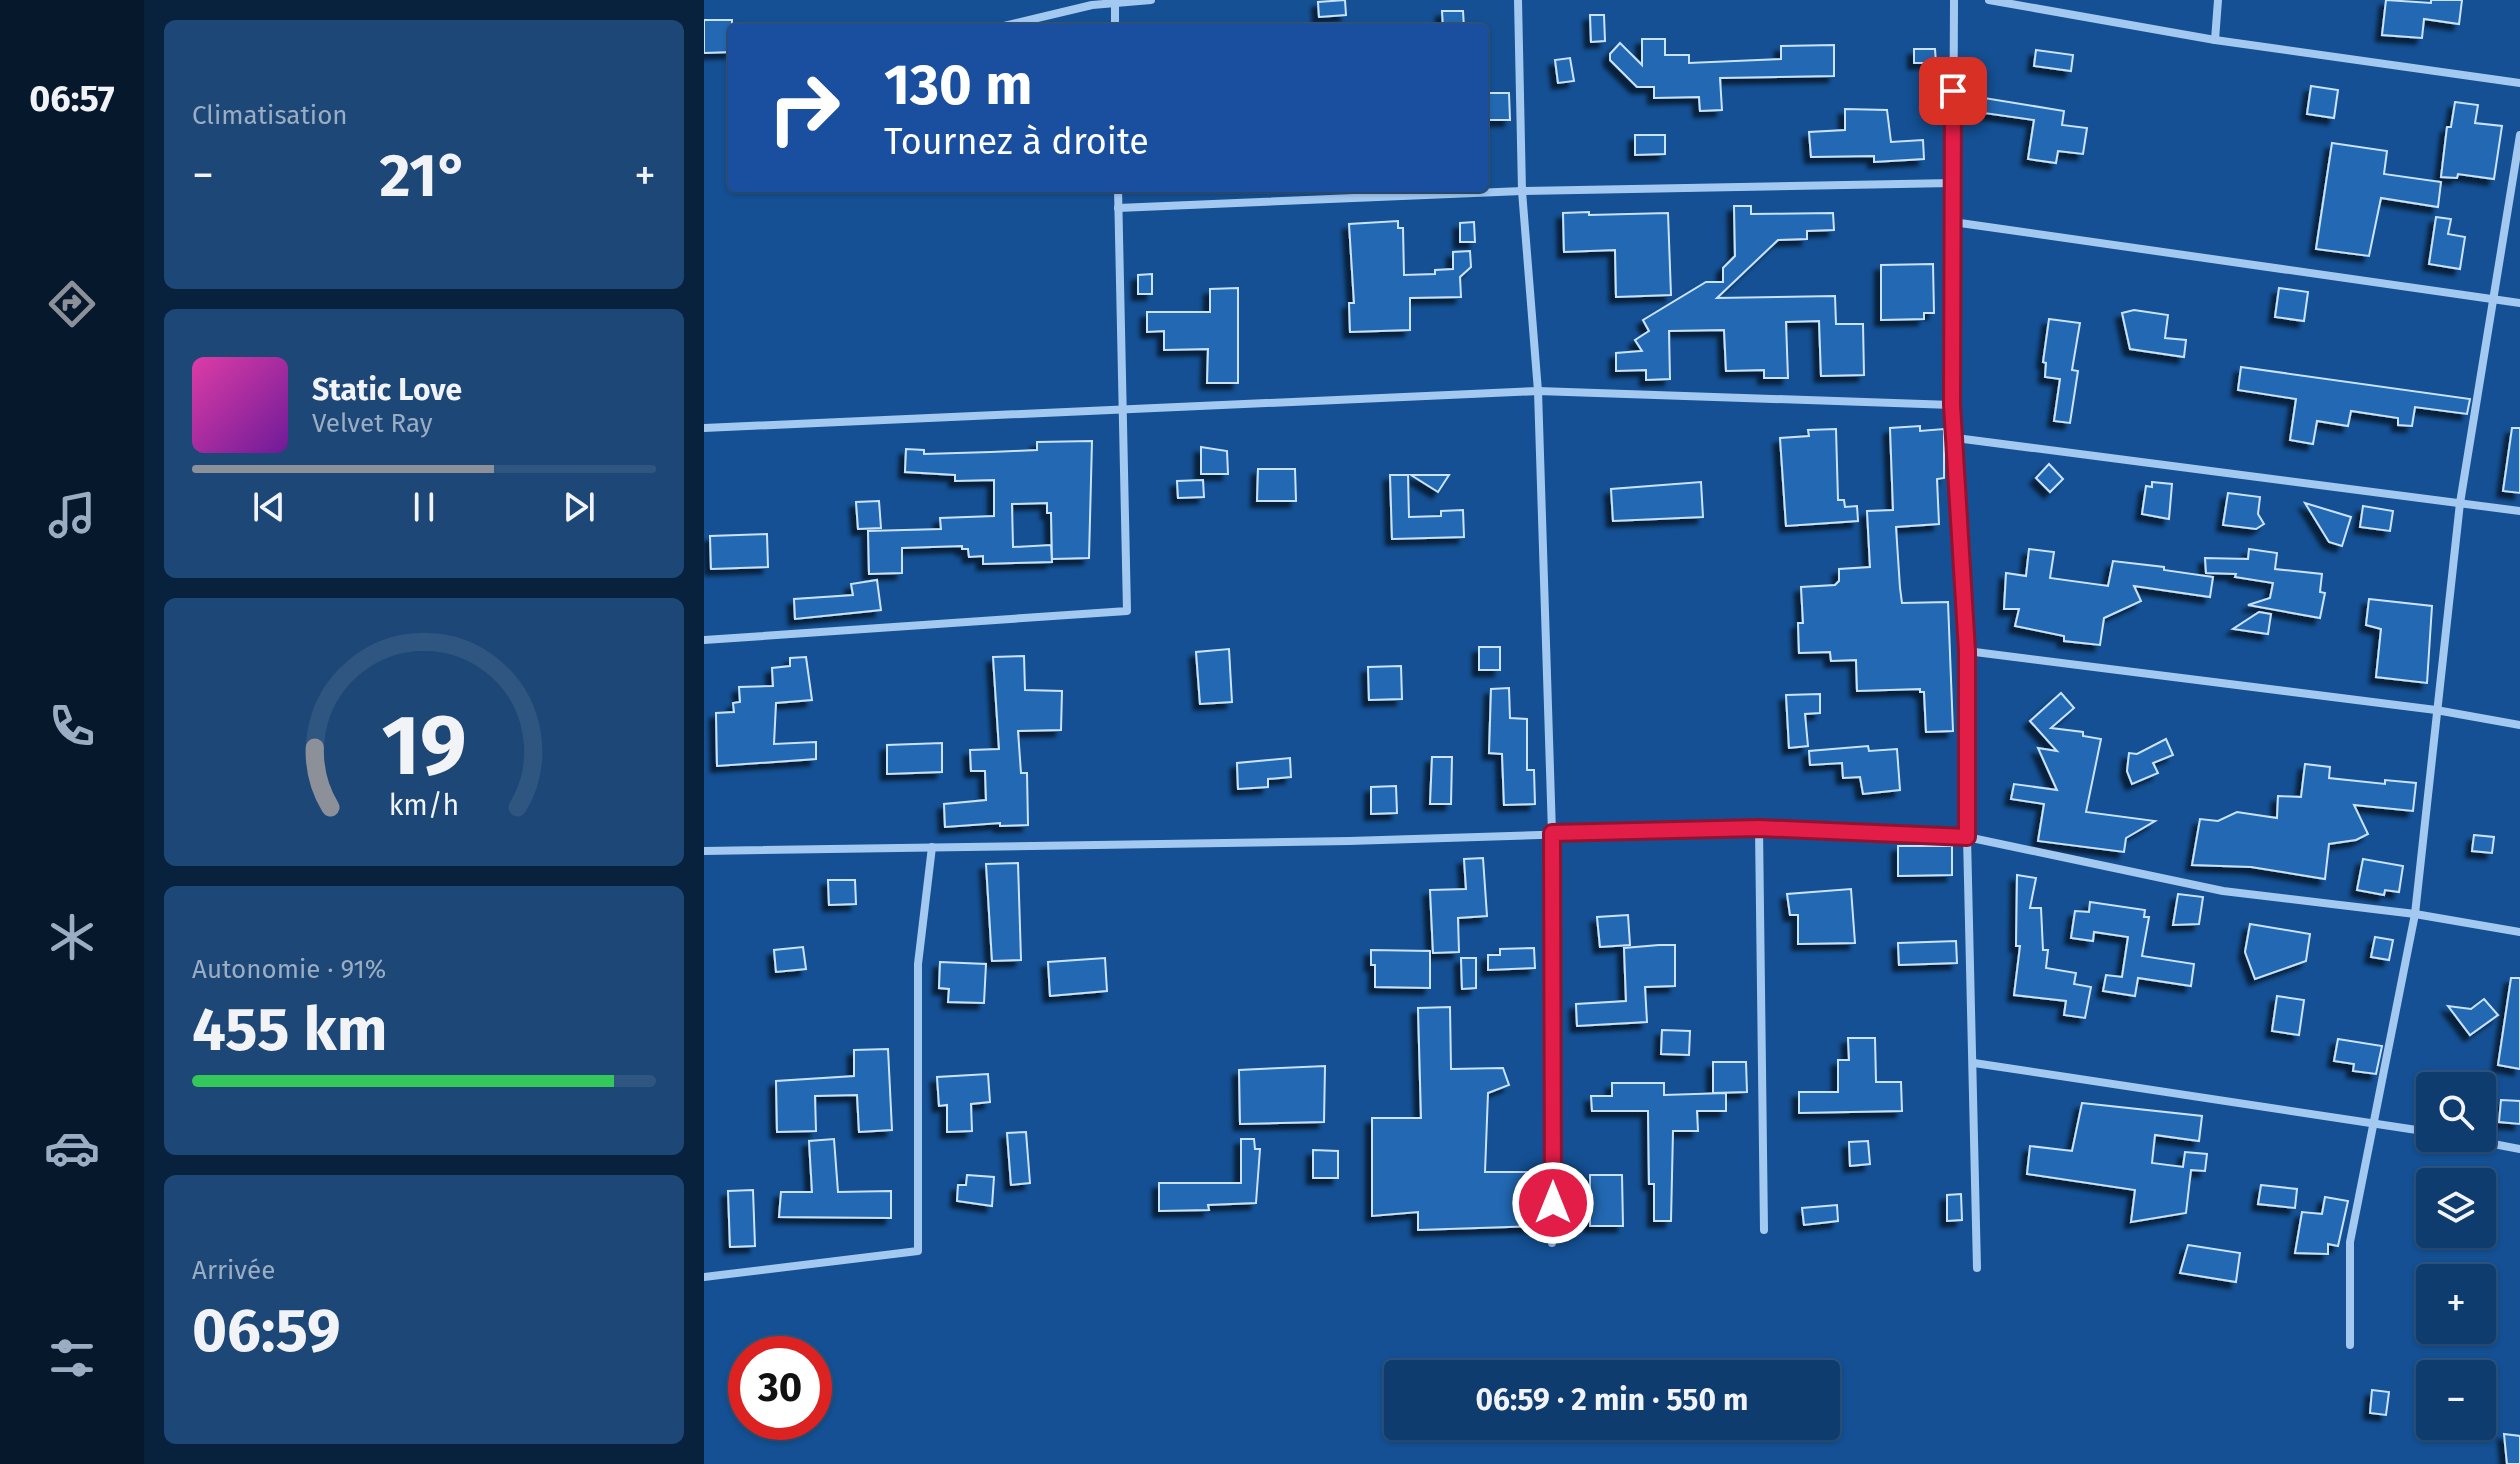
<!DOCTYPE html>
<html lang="fr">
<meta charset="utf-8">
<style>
:root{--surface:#0f3c6e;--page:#1d4776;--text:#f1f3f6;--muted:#9badc2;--line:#2f5681;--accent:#8c9099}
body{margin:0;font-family:"Fira Sans",sans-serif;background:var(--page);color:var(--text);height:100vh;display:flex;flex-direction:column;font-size:30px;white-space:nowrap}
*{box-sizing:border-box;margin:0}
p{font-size:26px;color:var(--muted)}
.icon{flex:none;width:44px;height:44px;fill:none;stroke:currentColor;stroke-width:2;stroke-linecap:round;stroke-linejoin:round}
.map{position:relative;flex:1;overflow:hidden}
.details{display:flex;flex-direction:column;gap:20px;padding:20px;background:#08213c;width:560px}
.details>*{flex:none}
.banner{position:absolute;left:24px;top:24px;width:760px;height:168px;border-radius:8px;box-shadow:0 2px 6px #0004,0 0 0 2px var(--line);background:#1a4fa0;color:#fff;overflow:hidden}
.controls{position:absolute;left:1712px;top:1072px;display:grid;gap:16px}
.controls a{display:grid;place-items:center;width:80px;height:80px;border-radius:8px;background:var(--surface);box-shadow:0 2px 6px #0004,0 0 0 2px var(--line);font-size:40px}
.speed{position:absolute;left:24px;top:1336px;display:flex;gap:16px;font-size:40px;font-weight:700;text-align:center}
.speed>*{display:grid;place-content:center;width:104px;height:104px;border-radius:50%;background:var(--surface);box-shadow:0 2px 6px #0004,0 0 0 2px var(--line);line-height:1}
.speed .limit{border:12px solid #d22;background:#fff;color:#111}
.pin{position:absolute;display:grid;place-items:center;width:68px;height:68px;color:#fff;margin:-34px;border-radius:16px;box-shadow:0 4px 12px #0006}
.me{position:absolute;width:88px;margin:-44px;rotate:0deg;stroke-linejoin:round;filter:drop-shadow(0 0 6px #0008)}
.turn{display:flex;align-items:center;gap:28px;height:168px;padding:0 24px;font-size:36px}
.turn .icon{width:104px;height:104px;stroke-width:2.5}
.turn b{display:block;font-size:56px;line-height:68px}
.big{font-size:60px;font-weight:700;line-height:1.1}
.details .widget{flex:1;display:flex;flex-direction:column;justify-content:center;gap:12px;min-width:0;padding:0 28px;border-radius:12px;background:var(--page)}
.details .dial{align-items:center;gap:0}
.dial svg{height:208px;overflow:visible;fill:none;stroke:var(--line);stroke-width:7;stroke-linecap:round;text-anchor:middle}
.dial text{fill:var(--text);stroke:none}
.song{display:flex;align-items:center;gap:24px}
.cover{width:96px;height:96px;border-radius:12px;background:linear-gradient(135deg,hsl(320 70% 55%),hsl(280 70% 35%))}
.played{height:8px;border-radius:4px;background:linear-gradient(90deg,var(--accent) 65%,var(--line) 65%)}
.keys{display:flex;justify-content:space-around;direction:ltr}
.heat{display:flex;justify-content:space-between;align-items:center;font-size:44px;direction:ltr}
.charge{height:12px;border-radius:6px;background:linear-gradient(90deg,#34c759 91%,var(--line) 0)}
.trip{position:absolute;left:680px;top:1360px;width:456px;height:80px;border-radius:8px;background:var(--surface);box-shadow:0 2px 6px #0004,0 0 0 2px var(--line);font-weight:700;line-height:80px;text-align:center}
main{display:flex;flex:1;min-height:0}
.menu{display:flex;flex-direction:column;width:144px;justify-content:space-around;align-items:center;background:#06182c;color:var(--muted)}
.menu .icon{width:56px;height:56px}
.menu .on{color:var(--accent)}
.menu b{font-size:36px;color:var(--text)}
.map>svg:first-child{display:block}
.building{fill:#2268b2;stroke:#cae3fc;stroke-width:2;filter:url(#shadow)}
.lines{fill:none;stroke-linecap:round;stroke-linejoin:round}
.minor{stroke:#a3c9f1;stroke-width:8}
.route-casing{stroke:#92132f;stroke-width:20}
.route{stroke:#e11d48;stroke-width:14}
</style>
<main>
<nav class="menu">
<b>06:57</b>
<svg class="icon on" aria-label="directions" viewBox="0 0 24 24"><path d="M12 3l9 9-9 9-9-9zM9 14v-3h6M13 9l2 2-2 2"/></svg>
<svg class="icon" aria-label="music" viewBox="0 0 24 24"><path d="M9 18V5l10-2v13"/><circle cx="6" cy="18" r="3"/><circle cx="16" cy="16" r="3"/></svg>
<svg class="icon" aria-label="phone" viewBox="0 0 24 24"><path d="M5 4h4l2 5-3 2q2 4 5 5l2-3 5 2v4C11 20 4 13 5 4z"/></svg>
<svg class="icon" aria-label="climate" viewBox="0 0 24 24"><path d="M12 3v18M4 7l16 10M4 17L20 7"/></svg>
<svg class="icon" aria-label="car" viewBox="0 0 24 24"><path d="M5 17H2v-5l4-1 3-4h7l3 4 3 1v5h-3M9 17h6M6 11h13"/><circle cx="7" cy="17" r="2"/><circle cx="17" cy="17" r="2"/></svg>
<svg class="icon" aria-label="filters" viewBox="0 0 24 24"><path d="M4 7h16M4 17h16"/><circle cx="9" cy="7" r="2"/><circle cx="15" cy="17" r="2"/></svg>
</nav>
<section class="details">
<div class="widget"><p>Climatisation</p>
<div class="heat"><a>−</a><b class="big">21°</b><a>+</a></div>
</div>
<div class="widget">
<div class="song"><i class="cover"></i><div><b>Static Love</b><p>Velvet Ray</p></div></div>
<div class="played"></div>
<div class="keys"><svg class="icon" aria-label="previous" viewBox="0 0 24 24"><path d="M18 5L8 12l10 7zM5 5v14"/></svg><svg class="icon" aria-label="pause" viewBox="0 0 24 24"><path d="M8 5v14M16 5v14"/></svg><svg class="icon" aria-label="next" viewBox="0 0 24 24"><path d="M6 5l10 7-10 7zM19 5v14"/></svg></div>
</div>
<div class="widget dial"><svg viewBox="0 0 100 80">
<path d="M14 69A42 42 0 1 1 86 69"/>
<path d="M14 69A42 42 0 0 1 8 46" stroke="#8c9099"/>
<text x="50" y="56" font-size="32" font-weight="700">19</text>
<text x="50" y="72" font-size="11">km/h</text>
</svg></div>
<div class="widget"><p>Autonomie · 91%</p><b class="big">455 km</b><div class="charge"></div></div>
<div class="widget"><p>Arrivée</p><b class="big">06:59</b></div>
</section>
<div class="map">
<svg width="1816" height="1464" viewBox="0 0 1816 1464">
<defs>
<filter id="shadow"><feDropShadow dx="-6" dy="6" stdDeviation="2" flood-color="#0009"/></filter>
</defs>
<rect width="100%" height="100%" fill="#145093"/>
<g class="building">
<path d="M641,0l1,15 -27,2 -1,-15z"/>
<path d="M1682,0l45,3v-3h31l-3,24 -35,-5 -2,19 -40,-3z"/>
<path d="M738,11h21l1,17h-21z"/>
<path d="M886,15h14l1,26 -14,1z"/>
<path d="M0,20h28v32l-28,1z"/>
<path d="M938,39h23v16h24v8l92,-4v-13l53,-1v31l-114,2 2,32 -22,1 -1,-14 -45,1v-11h-17l-27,-27v-6l10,-11 22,22z"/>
<path d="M1210,49h21l1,14h-22z"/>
<path d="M1332,50l37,5 -2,16 -37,-5z"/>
<path d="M866,58l4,23 -16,2 -3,-23z"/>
<path d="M1607,86l27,4 -4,28 -27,-4z"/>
<path d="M780,93h25l1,27h-26z"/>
<path d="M1274,97l86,14 -2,14 25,3 -4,26 -25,-3 -2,12 -28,-4 6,-39 -57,-8z"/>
<path d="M1751,102l23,3 -3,18 27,3 -8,53 -36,-5 -1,4 -16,-1 6,-50h4z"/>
<path d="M1141,109l42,1 4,32 32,-2 1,19 -50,3v-6l-63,1 -2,-25 36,-2z"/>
<path d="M931,135h30v19l-30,1z"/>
<path d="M1628,143l55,8 -3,23 57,8 -3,25 -57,-9 -12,58 -53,-7z"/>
<path d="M1030,206h17v8l82,-1 1,17 -27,1v8l-29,1 -61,58 118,-2 1,28h27l1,51 -43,1 -2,-55 -33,1 2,56h-24v-8l-38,1 -2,-41 -55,1 1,48 -24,1v-10l-30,1v-18l26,-2 -7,-11 14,-9 -6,-11 63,-38h17v-14l12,-12z"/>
<path d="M885,212v3l79,-2 3,82 -55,2 -1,-47 -51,2 -1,-39z"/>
<path d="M1732,217l15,2 -3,15 17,3 -5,32 -31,-5z"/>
<path d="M694,221v7h5l1,47 31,-1v-4l18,-1v-17l17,-1 1,16 -11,10 1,20 -51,1v32l-60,2 -1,-29h5l-5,-79z"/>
<path d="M770,222l1,20h-15v-19z"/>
<path d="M1229,264l1,49h-10v6l-43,1v-55z"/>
<path d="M448,274v20h-14v-19z"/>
<path d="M534,288v95h-31l1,-34 -44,1v-19l-17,1v-20h63v-23z"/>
<path d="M1575,288l29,4 -4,29 -29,-4z"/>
<path d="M1430,310l34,5 -3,23 21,2 -2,17 -54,-8 -8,-36z"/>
<path d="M1345,319l31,4 -8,47 6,1 -8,52 -16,-2 6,-42 -15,-2 1,-14 -3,-1z"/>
<path d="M1537,367l229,32 -3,15 -52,-7 -3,19 -14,-1v-7l-47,-7 -3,15 -31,-5 -4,23 -23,-4 6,-41 -58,-9z"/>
<path d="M1216,426v5l24,-2v49l-7,1 2,45 -43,3 4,61 2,15 46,-1 5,129 -27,1 -2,-40h-4v-3l-63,2 -1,-31 -25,1 -1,-9 -31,1 -1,-30h5l-2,-36 34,-2 4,-4v-12l31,-2 -3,-56 26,-1 -3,-82z"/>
<path d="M1808,428h8v65l-17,-2z"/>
<path d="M1132,429l2,71h6l1,7 12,-1 1,15 -72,5 -6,-88 29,-2 -1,-6z"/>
<path d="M388,441l-3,117 -37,1 -1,-46h-4v-10l-35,1 1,43 38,-2 1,17 -69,2v-8l-14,1 -1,-8h-6v-3l-60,2v25l-33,1 -1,-43 73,-2 -1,-11 54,-2v-36l-39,1v-6l-50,-3 1,-23 18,1v4l67,-2 46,-2v-8z"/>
<path d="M497,447l26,4 1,23h-27z"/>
<path d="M1345,464l14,15 -13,13 -14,-14z"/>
<path d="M554,469h37l1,32h-39z"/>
<path d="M686,475h18l1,42 32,-1v-5l22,-1 1,27 -72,2z"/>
<path d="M707,475h38l-11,17z"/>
<path d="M499,480l1,17 -26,1 -1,-17z"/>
<path d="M997,482l2,35 -90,4 -2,-32z"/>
<path d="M1448,482l20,2 -3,35 -27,-5 4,-28 6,1z"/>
<path d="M1524,493l32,4 -2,17 6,10 -8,5 -33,-4z"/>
<path d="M175,501l2,27 -23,1 -2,-27z"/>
<path d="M1601,503l46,14 -9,29 -13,-4z"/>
<path d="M1659,506l30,5 -3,20 -30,-4z"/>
<path d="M63,534l1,33 -57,2 -1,-33z"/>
<path d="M1325,549l25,3 -4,26 58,8 5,-25 51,6v3l49,7 -3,20 -76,-11 7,15 -37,17 -4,27 -36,-4v-5l-49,-10 4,-17h-15l2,-36 20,3z"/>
<path d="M1545,549l28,4 -2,16 47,5 -2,18 5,1 -5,25 -72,-13 22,-7 3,-15 -38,-6 1,-3 -30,-1 -1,-15 43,1z"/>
<path d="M173,580l4,30 -86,9 -1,-20 59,-4 -2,-11z"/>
<path d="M1665,599l63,7 -5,77 -51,-6 5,-48 -15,-4z"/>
<path d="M1555,612l12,2 -3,20 -35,-5z"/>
<rect x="775" y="647" width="21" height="23"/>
<path d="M525,649l3,53 -32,2 -4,-52z"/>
<path d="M320,656l1,34 37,1 -1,39 -43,1 3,42h6l1,52 -28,1v-3l-55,4 -1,-23 42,-4 -1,-29h-14l-1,-21 29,-1 -6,-92z"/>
<path d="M102,657l6,43 -36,3 -2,41 42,-2v17l-99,7 -1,-53 18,-1 -1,-9 7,-1 -1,-15 34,-1 -1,-18 18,-2v-8z"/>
<path d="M697,666l1,33 -33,1 -1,-33z"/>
<path d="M805,688l1,30 17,1v51h7l1,34 -31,1 -2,-51 -13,-1 2,-64z"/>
<path d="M1357,693l13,15 -23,20 32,4v4l18,3 -15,73 69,9 -29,17 -2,14 -86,-11 6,-37 -33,-5 3,-15 43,6 -19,-42 19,3 -27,-30z"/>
<path d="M1116,694v19l-15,1 3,32 -19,2 -3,-53z"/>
<path d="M1462,739l7,16 -20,8 5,10 -26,11 -5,-13 2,-18 8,1z"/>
<path d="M238,743v29l-55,2v-29z"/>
<path d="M1164,746l1,5 28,-2 3,41 -37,4 -3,-17 -17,1 -1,-15 -32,2 -1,-14z"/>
<path d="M728,757h20l-1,47h-21z"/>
<path d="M586,758l1,19 -23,2v8l-30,2 -1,-26z"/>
<path d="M1601,764l25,3 -1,11 56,6v-4l31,3 -3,28 -59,-6 14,29 -12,6 -27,4 -4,35 -74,-12 -59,-2 8,-46 18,2 19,-9 40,6 1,-22 23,1z"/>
<path d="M692,786l1,27 -26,1v-27z"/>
<path d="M1770,835l20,2 -2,16 -20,-2z"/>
<path d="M1194,846h54v29l-54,1z"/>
<path d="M779,858l4,58 -29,2 1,34 -26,1 -3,-63 36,-1 -2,-30z"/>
<path d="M1659,859l40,7 -4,26 -14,-2 -1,5 -27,-5z"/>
<path d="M314,863l3,97 -29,1 -6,-97z"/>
<path d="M1313,875l19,3 -6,30h11l2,42h5l-2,18 30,5 -2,11 17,3 -6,31 -21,-3 2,-14 -52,-6 6,-49h-4z"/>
<path d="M124,880h27l1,24 -27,1z"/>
<path d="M1147,889l4,54 -57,1v-29h-8l-3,-21z"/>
<path d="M1474,894l25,3 -4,27 -26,1z"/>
<path d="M1386,902l55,8 -1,7h5l-7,39 52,8 -3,22 -53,-8 -3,18 -32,-5 3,-16 16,2 6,-40 -34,-5 -1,9 -22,-3 4,-27 14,1z"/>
<path d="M924,915l2,30 -30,2 -3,-30z"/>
<path d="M1546,924l60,10 -4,27 -51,18 -10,-27z"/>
<path d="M1671,937l18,3 -4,20 -18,-3z"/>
<path d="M1252,941l1,22 -58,2 -1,-22z"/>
<path d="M955,945h16v41l-30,1 2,35 -70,4 -1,-22 50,-3 -2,-53z"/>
<path d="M99,947l3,22 -30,3 -2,-22z"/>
<path d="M830,948l1,20 -47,2v-15h12v-6z"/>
<path d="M667,950l59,1v37l-55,-1v-22h-4z"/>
<path d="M401,958l2,33 -57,5 -2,-34z"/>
<path d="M757,958h15v30l-14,1z"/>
<path d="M236,962l46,2 -2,39 -36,-1 1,-13 -10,-1z"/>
<path d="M1807,978h9v91l-22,-4z"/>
<path d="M1573,996l27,4 -5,35 -27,-4z"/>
<path d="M1780,999l14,16 -28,20 -22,-29 23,3z"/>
<path d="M746,1007l1,62 52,-1 6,17 -21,8 -3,79h54v54l-121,4v-18l-46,4v-98h49l-3,-110z"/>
<path d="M958,1030l28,1 -1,24 -28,-1z"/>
<path d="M1144,1038h27l1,44h25l1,29 -103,2v-21h39v-32h11z"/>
<path d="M1634,1039l44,7 -6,28 -23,-3 1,-7 -20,-3z"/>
<path d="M184,1049l4,81 -33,2 -2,-37 -42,1 1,35 -39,1 -1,-51 78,-5v-26z"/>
<path d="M1009,1062h33l1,30 -34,1z"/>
<path d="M621,1066l-1,56 -84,2 -1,-54z"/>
<path d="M284,1074l2,28 -19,2 1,27 -25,1v-27l-8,1 -2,-29z"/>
<path d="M908,1083h52v12l62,-2v18h-29l1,20h-25l-2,90h-17v-37h-5l-1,-73h-56l-1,-15h21z"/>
<path d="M1797,1100l19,1v23l-21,-2z"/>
<path d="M1378,1103l120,13 -3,25 -44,-6 -3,28 31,4 2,-15 22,2 -2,17 -14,-1 -5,43 -55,9 4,-32 -108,-16 3,-28 42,5z"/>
<path d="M322,1132l4,51 -19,2 -4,-52z"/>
<path d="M130,1139l4,53 53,-1v27l-112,-1 2,-25h31l-3,-51z"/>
<path d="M537,1139h13l1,10h5l-4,54 -48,2 1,5 -50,1v-28h82z"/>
<path d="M1164,1141l2,23 -20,2 -1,-24z"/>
<path d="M609,1150l25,1v27h-25z"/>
<path d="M263,1175l27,2 -2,29 -35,-5 1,-16h8z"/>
<path d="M886,1175h32l1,51h-33z"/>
<path d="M1557,1185l36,4 -2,19 -37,-4z"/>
<path d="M49,1190l2,56 -25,1 -2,-56z"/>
<path d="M1257,1194l1,26 -15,1v-26z"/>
<path d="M1621,1197l23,4 -10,45 -10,-2v10l-33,-1 7,-41 20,2z"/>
<path d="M1133,1205l1,16 -34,4 -2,-17z"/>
<path d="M1484,1245l52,8 -4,29 -56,-9z"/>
<path d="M1668,1390l17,2 -3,23 -16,-2z"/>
<path d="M1800,1434l16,2v28h-13z"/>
</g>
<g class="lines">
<g class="minor">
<path d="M814,0l4,191 16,200 14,442v410"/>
<path d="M1250,0l-2,405 15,246v186l10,431"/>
<path d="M1285,0l226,40 305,43"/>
<path d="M411,1v27"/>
<path d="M292,28l96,-23 59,-5"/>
<path d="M1511,40l3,-40"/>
<path d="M414,208l404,-17 431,-8"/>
<path d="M1249,222l567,81"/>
<path d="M0,428l834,-37 414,14"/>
<path d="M1252,438l564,73"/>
<path d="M0,640l423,-29 -9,-423"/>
<path d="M1263,651l469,59 84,15"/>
<path d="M1055,828l5,402"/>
<path d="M0,851l645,-10 410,-13 208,9 256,54 192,23 105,18"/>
<path d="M1270,1063l456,69"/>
<path d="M1758,1138l58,11"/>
<path d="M0,1277l214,-26v-287l14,-117"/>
<path d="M1646,1345v-103l65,-328 45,-411 60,-368"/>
</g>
</g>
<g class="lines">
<defs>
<path id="route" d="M849,1203l-1,-370 207,-5 208,9v-186l-15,-246 1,-314"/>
</defs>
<use href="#route" class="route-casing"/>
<use href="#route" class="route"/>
</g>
</svg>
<div class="controls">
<a><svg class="icon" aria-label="search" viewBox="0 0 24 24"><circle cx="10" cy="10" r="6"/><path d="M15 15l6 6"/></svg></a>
<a><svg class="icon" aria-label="layers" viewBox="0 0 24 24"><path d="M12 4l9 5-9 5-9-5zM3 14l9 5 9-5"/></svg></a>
<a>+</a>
<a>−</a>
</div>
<div class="speed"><div class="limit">30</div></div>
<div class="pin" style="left:1249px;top:91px;background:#d93025"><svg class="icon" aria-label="arrive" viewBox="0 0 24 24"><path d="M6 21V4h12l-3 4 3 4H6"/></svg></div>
<svg class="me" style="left:849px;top:1203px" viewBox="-20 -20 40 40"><circle r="17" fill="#e11d48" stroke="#fff" stroke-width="3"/><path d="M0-11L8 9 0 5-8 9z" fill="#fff"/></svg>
<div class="trip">06:59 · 2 min · 550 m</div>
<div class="banner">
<div class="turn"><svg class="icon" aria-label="right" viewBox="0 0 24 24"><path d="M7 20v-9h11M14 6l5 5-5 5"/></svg><div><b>130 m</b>Tournez à droite</div></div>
</div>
</div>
</main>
